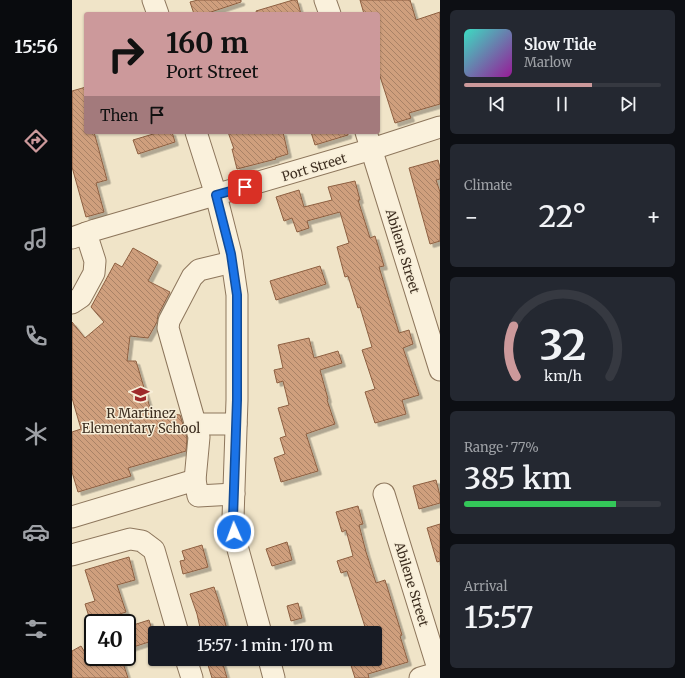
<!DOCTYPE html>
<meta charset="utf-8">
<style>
:root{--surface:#171b24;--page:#242831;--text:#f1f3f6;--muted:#9ea1a6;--line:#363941;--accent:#cc999b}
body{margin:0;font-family:Merriweather,serif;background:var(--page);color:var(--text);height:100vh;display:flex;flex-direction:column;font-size:15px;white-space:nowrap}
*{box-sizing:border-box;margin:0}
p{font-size:13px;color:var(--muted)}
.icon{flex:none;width:22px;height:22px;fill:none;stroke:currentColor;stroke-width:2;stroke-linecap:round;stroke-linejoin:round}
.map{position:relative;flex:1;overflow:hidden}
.sheet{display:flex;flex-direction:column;gap:10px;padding:10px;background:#0d0f14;width:245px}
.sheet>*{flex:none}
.hud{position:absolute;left:12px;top:12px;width:296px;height:122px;border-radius:4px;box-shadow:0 1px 3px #0004;background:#cc999b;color:#111;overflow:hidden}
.speed{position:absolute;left:12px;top:614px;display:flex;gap:8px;font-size:20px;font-weight:700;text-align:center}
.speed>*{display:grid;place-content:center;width:52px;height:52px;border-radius:50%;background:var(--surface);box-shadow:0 1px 3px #0004;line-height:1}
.speed .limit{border:2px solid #111;border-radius:6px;background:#fff;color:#111}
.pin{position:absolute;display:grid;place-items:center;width:34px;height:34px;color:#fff;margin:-17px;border-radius:8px;box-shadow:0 2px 6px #0006}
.me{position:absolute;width:44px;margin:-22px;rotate:358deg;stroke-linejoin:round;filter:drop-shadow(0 0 3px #0008)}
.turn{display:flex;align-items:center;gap:14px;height:84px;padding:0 16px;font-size:18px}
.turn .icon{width:52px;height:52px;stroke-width:2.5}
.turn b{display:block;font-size:28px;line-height:34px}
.then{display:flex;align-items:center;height:38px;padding:0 16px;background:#0003;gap:8px;font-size:15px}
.big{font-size:30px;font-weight:600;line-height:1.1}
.sheet .tile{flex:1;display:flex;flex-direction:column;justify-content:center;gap:6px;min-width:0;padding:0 14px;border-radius:6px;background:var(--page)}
.sheet .dial{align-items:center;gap:0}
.dial svg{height:104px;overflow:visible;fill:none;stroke:var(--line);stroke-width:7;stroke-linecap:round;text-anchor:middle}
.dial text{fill:var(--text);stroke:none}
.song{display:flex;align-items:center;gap:12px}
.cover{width:48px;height:48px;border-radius:6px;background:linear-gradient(135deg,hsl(170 70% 55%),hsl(300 70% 35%))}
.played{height:4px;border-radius:2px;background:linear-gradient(90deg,var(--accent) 65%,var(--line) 65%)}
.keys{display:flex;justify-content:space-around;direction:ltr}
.heat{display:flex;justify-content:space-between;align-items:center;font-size:22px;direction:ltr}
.charge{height:6px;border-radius:3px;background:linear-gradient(90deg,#34c759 77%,var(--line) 0)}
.trip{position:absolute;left:76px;top:626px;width:234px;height:40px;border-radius:4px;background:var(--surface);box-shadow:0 1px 3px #0004;font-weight:600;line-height:40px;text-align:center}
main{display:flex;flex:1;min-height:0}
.tabs{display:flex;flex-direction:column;width:72px;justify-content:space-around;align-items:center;background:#090b0e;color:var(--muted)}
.tabs .icon{width:28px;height:28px}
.tabs .active{color:var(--accent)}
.tabs b{font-size:18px;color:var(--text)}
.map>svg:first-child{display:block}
.building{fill:url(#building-back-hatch);stroke:#8d5f41;filter:url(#shadow)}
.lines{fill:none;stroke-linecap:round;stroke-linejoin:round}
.minor-casing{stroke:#8d765c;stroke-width:23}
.minor{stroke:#faf1dc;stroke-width:21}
.route-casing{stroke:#114b97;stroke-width:10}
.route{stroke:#1a73e8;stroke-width:7}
.labels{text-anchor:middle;stroke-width:3;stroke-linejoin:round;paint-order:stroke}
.street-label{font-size:13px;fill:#3d2e20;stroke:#f7eed8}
.poi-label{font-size:13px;fill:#3d2e20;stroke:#f7eed8}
</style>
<main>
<nav class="tabs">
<b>15:56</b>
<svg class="icon active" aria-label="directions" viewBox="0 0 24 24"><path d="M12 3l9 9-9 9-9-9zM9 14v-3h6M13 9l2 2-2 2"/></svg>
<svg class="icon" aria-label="music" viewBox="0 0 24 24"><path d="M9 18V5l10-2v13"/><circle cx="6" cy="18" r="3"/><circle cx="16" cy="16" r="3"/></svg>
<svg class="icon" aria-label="phone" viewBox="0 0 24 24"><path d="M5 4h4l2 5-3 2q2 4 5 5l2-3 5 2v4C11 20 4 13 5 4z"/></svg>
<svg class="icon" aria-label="climate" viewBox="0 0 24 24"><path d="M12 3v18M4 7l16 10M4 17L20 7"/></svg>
<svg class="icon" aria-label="car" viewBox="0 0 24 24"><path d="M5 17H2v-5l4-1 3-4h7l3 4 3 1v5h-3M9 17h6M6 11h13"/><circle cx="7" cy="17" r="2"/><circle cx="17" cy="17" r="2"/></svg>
<svg class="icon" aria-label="filters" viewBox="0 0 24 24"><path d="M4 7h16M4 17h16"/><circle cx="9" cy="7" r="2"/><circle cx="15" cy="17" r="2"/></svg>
</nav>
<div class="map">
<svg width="368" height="678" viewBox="0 0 368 678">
<defs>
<pattern id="building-back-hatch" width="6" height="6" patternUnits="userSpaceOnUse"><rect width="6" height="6" fill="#cf9f7d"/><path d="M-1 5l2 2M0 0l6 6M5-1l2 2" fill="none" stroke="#a98266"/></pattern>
<filter id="shadow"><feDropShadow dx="3.5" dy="3.5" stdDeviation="0" flood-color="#0004"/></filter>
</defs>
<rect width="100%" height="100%" fill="#f0e4c8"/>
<g class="building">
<path d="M126,0h43v2l-36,12h-11l-4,-12z"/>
<path d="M221,0h4l4,14h-44l-1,-3z"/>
<path d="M288,0h50l6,20 24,-8v92l-31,9 2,5 -16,5 -17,-53v-56h-14z"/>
<path d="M14,87v45h8l13,48 -11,3 8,29 -18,5 -14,-50v-76z"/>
<path d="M88,132h12l3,10 -37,12 -5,-14z"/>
<path d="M156,132h55l5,22 -13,4 1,1 -39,10 -5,-20h2z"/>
<path d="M239,132h37v3l-33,10z"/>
<path d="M366,160l2,8v11l-4,1 4,12v49l-10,3 -21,-76z"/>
<path d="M283,181l5,19h-2l12,38 5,-2 9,30 -5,1 20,66 10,-3 4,14 -10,4 16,47 -17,5 4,14 -31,9 -10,-31 10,-3 -13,-39 10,-3 -12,-40 -2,1 -10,-32 -3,1 -8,-30 12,-4 -9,-31 -33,9 2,7 -12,4 -5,-14 -8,3 -8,-24 23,-7 5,17 28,-7 -4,-13z"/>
<path d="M61,248l25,14 -10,19 22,11 -12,23 -1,7 -9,16 -18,-2 -3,25h9l15,50 29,4 7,23 -1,13 -58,17 3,8 -53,16 -6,-20v-40l9,-3 -9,-31v-76l13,16 19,-16 -13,-15 24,-44 7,4z"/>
<path d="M248,266l6,18 -50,16 -6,-19z"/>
<path d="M237,338l5,20 24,-7 4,12 -22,7 8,29 -1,1 8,24 -29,10 12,37 -37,11 -7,-24 11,-4 -5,-16 6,-2 -8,-28 11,-3 -6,-24 -6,2 -3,-13 9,-2 -5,-23z"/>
<path d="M364,480l4,16v7l-21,6 -6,-23z"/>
<path d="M286,506l5,18 -4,1 7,27 10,31 9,-3 17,55 -2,1 8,26 -40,12 1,4h-14l-6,-19h26v-26h-8l-20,-62 -6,2 -4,-12 16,-5 -7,-26 -4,2 -6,-20z"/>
<path d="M368,524v37l-3,1 -10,-34z"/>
<path d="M215,542l5,18 -20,6 -6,-17z"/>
<path d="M130,545l6,22 -25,7 -3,-13 5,-1 -3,-9z"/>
<path d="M57,557l6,23 -18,5 9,27 -35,11 -6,-19 10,-3 -10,-31z"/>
<path d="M142,587l9,28 5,18h-14l-1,-4 -12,3 -4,-18 -7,-20z"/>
<path d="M226,603l4,15 -11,3 -4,-15z"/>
<path d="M77,620l6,20 -28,9v-22z"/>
<path d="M9,646l6,10 6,-2v3h28l7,21h-56v-27z"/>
<path d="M150,661l5,17h-15l-4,-13z"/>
</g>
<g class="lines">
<defs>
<g id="minor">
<path d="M81,0l5,14"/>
<path d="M253,0l5,14"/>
<path d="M124,132l20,63 15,59 6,41v105l-4,118 1,17 27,98"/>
<path d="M294,132l74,238"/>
<path d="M0,238l23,-8 277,-81 68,-22"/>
<path d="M160,262l-33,8 -7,7 -23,44 -1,7 31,109 -4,43 3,16 36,-2"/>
<path d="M0,303l9,-6 13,-24 1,-12 -9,-28"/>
<path d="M123,424h41"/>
<path d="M312,494l56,181"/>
<path d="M0,517l123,-37"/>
<path d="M0,555l58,-16 12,2 12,9 24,83"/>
<path d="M114,659l6,19"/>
<path d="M197,659l5,19"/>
<path d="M348,678l20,-6"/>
</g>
</defs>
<use href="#minor" class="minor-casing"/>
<use href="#minor" class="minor"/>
</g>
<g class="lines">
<defs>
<path id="route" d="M162,532l-1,-14 4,-118v-105l-6,-41 -15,-59 29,-8"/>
</defs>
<use href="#route" class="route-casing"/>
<use href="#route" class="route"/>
</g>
<defs>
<symbol id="school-bare" viewBox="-9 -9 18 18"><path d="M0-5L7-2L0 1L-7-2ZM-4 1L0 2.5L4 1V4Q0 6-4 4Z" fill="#9e2a2b" stroke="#f7eed8" stroke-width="2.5" paint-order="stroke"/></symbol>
</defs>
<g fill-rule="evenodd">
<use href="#school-bare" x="56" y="382" width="25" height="25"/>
</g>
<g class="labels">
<g class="street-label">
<text transform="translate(242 167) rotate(-17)" y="5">Port Street</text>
<text transform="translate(331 251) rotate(73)" y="5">Abilene Street</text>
<text transform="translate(340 584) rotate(73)" y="5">Abilene Street</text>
</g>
<g class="poi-label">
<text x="69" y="418">R Martinez<tspan x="69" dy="15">Elementary School</tspan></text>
</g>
</g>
</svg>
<div class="speed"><div class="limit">40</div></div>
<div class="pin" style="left:173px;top:187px;background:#d93025"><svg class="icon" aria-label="arrive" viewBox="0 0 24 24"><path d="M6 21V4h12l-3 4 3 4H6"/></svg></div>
<svg class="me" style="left:162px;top:532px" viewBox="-20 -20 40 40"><circle r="17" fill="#1a73e8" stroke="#fff" stroke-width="3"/><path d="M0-11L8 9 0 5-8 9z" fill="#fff"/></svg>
<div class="trip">15:57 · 1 min · 170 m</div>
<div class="hud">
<div class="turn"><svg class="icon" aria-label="right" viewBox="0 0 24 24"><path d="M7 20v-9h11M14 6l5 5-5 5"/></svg><div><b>160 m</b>Port Street</div></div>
<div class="then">Then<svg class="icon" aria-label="arrive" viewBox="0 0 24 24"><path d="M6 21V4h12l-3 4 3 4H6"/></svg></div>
</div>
</div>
<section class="sheet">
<div class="tile">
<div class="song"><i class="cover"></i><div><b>Slow Tide</b><p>Marlow</p></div></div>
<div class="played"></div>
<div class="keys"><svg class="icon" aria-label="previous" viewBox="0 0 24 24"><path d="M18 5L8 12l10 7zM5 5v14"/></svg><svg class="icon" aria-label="pause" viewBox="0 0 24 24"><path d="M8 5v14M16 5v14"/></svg><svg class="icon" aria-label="next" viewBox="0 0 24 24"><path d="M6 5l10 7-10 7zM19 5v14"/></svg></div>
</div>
<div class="tile"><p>Climate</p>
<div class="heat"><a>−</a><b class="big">22°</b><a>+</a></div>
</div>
<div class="tile dial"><svg viewBox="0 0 100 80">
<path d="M14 69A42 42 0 1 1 86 69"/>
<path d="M14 69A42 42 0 0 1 12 30" stroke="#cc999b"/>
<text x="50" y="56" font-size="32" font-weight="700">32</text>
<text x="50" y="72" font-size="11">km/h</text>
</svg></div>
<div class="tile"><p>Range · 77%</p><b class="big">385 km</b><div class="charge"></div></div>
<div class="tile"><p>Arrival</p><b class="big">15:57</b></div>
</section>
</main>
